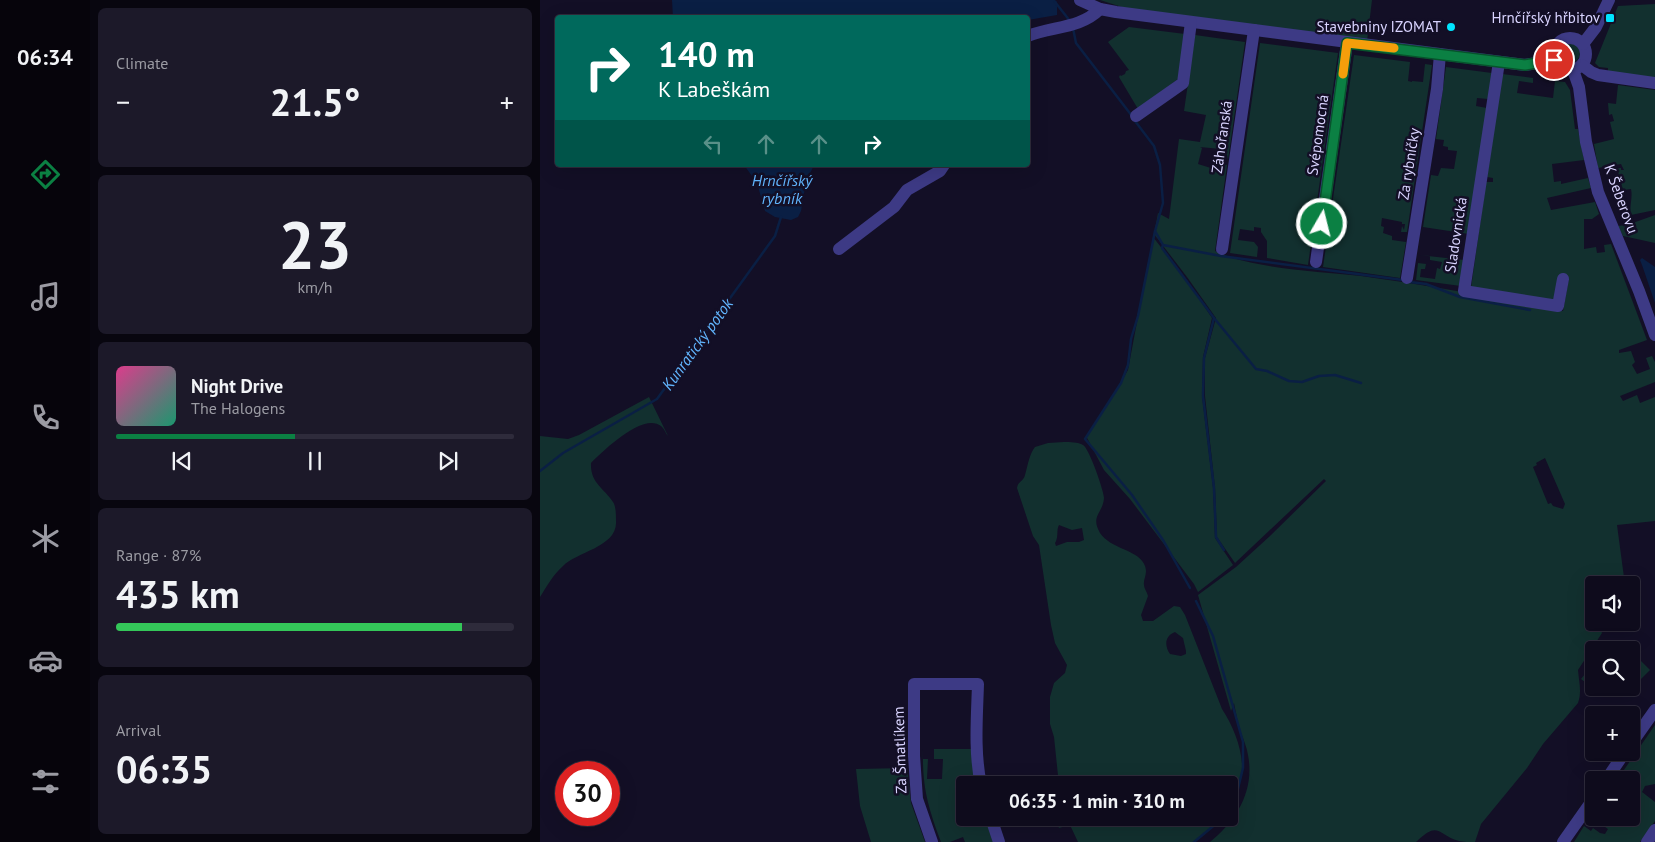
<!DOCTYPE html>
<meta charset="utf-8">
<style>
:root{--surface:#0e0b1c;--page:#1c1929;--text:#f1f3f6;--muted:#9b9ba3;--line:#2e2b3b;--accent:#0b8043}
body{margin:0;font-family:"PT Sans",sans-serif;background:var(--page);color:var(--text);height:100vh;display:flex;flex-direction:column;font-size:19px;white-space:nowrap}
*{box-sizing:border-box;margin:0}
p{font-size:16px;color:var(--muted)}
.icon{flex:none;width:28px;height:28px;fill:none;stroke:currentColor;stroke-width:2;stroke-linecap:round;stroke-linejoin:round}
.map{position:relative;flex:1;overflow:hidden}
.drawer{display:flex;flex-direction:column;gap:8px;padding:8px;background:#08060f;width:450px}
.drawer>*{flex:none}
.hud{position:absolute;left:15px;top:15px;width:475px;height:152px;border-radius:5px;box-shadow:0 5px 20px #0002,0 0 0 1px var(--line);background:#00695c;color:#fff;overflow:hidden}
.controls{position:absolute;left:1045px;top:576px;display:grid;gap:10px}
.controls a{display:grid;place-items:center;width:55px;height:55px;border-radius:5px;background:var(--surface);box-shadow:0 5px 20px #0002,0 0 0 1px var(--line);font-size:25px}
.speed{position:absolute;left:15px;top:761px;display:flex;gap:10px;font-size:25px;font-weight:700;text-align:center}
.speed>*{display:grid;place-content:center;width:65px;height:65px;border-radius:50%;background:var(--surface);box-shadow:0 5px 20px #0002,0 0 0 1px var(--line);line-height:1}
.speed .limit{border:8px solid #d22;background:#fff;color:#111}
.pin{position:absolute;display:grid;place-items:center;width:42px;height:42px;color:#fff;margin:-21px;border:2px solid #fff;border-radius:50%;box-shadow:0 1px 5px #0007}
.me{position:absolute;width:55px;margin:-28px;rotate:8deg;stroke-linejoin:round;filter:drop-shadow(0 0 4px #0008)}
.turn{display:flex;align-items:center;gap:18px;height:105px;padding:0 20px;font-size:22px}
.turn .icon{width:65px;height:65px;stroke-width:2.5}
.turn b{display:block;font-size:35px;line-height:42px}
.lanes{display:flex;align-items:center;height:48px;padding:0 20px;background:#0003;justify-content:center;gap:25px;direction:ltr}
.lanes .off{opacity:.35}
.big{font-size:38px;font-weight:700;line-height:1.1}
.drawer .tile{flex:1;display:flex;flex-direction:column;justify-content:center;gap:8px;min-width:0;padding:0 18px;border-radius:8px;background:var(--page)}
.drawer .dial{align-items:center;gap:0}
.dial b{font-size:65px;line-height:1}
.song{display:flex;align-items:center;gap:15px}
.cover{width:60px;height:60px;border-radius:8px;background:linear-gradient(135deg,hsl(330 70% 55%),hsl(160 70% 35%))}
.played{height:5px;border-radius:2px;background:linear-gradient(90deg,var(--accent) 45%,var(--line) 45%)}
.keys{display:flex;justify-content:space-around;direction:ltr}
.heat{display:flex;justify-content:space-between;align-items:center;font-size:28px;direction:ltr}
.charge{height:8px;border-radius:4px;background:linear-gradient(90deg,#34c759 87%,var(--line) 0)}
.trip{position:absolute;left:416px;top:776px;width:282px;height:50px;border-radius:5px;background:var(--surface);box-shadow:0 5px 20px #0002,0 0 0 1px var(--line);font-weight:700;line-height:50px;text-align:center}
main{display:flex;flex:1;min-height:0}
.tab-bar{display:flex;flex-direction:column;width:90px;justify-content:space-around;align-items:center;background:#06040b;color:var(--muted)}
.tab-bar .icon{width:35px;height:35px}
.tab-bar .selected{color:var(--accent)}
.tab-bar b{font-size:22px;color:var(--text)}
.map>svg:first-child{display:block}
.green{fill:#12302f;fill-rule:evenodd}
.water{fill:#0a1f44}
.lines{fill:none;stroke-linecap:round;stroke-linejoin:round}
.stream{stroke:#0a1f44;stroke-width:2.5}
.minor{stroke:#3d3a85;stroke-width:12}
.route-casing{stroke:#07532c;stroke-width:12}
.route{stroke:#0b8043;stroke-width:9}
.slow{stroke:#f59e0b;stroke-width:9}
.poi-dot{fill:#00e5ff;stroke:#130f26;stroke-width:2}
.labels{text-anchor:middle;stroke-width:5;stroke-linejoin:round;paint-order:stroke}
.poi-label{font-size:15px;fill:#d9d4ff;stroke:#130f26;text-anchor:end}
.street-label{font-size:15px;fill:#d9d4ff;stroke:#130f26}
.water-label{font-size:16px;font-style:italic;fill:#62b6ff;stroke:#130f26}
</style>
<main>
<nav class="tab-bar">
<b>06:34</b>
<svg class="icon selected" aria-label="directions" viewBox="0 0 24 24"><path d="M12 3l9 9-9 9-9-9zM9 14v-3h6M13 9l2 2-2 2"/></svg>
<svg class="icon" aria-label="music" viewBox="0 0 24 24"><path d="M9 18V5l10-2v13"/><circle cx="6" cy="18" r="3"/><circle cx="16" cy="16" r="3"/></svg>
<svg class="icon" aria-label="phone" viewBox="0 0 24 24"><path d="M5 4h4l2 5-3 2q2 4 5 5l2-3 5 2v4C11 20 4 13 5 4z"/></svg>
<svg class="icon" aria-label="climate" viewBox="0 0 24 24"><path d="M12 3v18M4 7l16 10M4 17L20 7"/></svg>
<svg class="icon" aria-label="car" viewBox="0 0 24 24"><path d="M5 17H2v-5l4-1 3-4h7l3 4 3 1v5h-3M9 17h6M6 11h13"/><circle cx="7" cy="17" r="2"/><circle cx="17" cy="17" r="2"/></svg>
<svg class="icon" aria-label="filters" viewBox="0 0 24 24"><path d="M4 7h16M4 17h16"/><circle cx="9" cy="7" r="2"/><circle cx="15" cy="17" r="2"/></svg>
</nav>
<section class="drawer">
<div class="tile"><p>Climate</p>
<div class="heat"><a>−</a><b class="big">21.5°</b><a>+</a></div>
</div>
<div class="tile dial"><b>23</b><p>km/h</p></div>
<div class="tile">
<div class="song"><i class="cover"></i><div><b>Night Drive</b><p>The Halogens</p></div></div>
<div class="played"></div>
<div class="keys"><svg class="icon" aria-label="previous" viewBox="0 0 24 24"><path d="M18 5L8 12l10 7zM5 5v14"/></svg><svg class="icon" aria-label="pause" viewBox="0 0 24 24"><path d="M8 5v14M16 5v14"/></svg><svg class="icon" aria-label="next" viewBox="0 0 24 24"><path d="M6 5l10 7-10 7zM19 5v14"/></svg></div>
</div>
<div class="tile"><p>Range · 87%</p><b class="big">435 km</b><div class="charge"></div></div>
<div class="tile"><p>Arrival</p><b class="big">06:35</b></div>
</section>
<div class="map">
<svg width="1115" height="842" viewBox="0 0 1115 842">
<rect width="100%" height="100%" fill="#130f26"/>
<g class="green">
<path d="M560,0h272l-5,41 -236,-31z"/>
<path d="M1115,4v76l-47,-9v-3l-9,-1 -4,-4 23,-57z"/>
<path d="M589,27l56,7 -7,45 -40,30 -19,-32 1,-2 1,1 4,-2 1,-3 3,-1 -21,-28z"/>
<path d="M655,35l50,7 -17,118 -1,-5 -7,-1 1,-5 -21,-2 2,1 -4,16 16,5 1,-2 3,1 1,-4 8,1 -12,86c37,18 103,20 146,25 68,9 135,22 202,35l6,-33 -10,-1 -4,23 -84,-12 15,-106h7v-4l-6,-1 15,-103 31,4v5l-14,-2 -2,12 36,5 2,-17 10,1 5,8 5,39h3l6,31 -32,4 2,18 7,-1v3l27,-6 3,10 -44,10 4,12 44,-8 4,12 -7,5h-8v30l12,-2 1,6 8,-1 -1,-7 7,-1 36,96 -28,10v3l12,-2 4,11 -3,3 5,9 13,-5 -4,-11 6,-2 3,6v20l-35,14 3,5 14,-6 3,8 15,-6v124l-38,4 8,60h-31v15l-8,-12c3,12 8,22 8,34l4,1 4,10 -24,37c1,12 4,22 0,33l-35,41 -16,24 -46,56 -6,18c-5,0 -12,0 -16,-1 -23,-7 -20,-21 -43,1h-206c26,-21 45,-51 38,-87 -1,-7 -4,-14 -7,-22 -3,-9 -5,-20 -7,-30l-3,8 -33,-116 38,-28 34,-31 56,-55 -2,-2 -89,84 -18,-26 -2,-49 -10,-92v-38l11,-40 -29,-41 -33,-43 4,-21 11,6 10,-80 21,3 6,-27 -22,-4zM1005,458l20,46 -2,5 -10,-3 -2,-3 -3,1 -15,-37 4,-2 -1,-2z"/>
<circle cx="1030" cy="53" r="10"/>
<path d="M720,43l78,10 -30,212 -41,-7v-17l-6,-9v-4l-7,-1v4l-14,-2 -2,11 16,2 4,5 -1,10 -27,-4z"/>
<path d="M814,55l56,7 -2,19 4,1v-1l11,1 2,-18 7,1 -25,167h-6l1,-6 2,4 1,-6h-3v-2l-20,-4 -1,8 3,1 -1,6 9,3v4l14,2 -6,36 -77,-11z"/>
<path d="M906,67l46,6 -4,26 -11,-1 -1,8 11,2 -18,126 -46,-7 8,-52 7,1 3,-8 13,1 3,-18 -9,-1v-3l-5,-1 1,-6 -8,-1z"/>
<path d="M1078,85l37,5v120l-24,5c-2,-9 2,-17 0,-26l-8,1 -6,-22h4v2h3l-3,-6 -23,4 -4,-24 20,-5 -4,-17 4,-1 -2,-7 -3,1 -1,-12 8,1z"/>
<path d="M1115,215v28l-32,-7 -5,-10 8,-1 1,2h3v-3z"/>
<path d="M613,237l32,41 27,40 -9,39 -1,39 11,92 2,50 18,27 -35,27 -4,-8 -64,-85 -26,-29 -18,-34 27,-40 15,-26z"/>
<path d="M879,255l45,5 -3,26 -45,-6 2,-17 8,1 -1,5h-4l-1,8 15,2 2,-11 3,1 2,-7 -12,-2v-4z"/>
<path d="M109,397l19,39c-2,-2 -4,-8 -7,-10 -18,-14 -58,25 -70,37 -1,20 13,25 22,39 3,4 3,13 3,19 2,26 -40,31 -53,45 -10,9 -16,20 -23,31v-161l28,3 11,-4z"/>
<path d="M524,442c6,0 14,0 19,3 6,3 21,46 21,53 -1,15 -14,18 -4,35 10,16 40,17 45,33 3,9 -2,12 -1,19 0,3 3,7 4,11l-7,19 2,6h10l21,-15 6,1 5,8 37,94c12,18 22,44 20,66 -2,10 -8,20 -12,29v-19h-171l-5,-48 -4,-13v-27l4,-14 11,-10 2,-8 -12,-22 -4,-18 -12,-80 -6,-9 -16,-48c1,-7 7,-7 8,-13 3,-10 4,-20 10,-28l13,-4zM519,525l13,5 10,-2 2,12 -5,2h-12l-11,4 -1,-3c4,-6 1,-13 4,-18zM635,632l8,6 3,13v3l-5,2 -11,-2c-6,-9 -5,-18 5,-22z"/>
<path d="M1091,651l19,19 -16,16 -3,-3z"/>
<path d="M1054,663v25h29v1l-23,4 -19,-14z"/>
<path d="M1115,725v59l-10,2 -3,6 13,10v19l-15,21h-66l10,-16 7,5 2,-3 7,5 5,1 3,-5 -17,-12 3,-4v5h37v-38h-14z"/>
<path d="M383,749v10h5l-1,20h15l1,-20h-9v-10h39l2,36h-10v33h21l9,24h-30l-2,-5 -13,5h-9c-13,-35 -19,-55 -18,-93z"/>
<path d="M367,768l4,35 14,39h-54l-11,-36 -4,-37z"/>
<path d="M515,818h167l-16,15 -13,9h-115l-8,-17 -11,3z"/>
</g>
<g class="water">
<path d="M132,0h383l2,2v13l-29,5v-2h-355z"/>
<path d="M204,165h70l-8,17 -5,29 -3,6 -7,3 -16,-3 -10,-6 -8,-28z"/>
<path d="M1102,258l13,9v36l-13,-38 -2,-5z"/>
</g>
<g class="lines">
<g class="stream">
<path d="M515,2l15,19"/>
<path d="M533,28l3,15 56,73"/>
<path d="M595,121l19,25 6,19 3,38 -8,28 8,14 58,11 182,24"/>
<path d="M615,231l-17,85 -7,23 -3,26 -7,18 -36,56 47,56 31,45 27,48"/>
<path d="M623,245l-1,3 52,70 42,51 11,2 22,10 13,1 17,-6 16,-1 26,8"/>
<path d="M870,282l16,2 34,13 70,13"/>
<path d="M674,318l-10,40 -1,38 11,92 2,49 8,13"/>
<path d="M0,471l23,-18 94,-54 118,-163 6,-19"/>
<path d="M656,601l17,35 30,106v26l-8,33 -5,7"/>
<path d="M654,842l29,-24"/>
</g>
<g class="minor">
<path d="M540,0l20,9 16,3 409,53 29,-5"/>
<path d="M488,36c24,-10 52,-7 72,-27"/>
<circle cx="1030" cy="54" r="16"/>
<path d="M1043,44l13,-17 13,-27"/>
<path d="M959,62l-35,229 94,15 5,-27"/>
<path d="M1042,65l9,7 7,3 57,8"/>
<path d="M1033,70l6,17 7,55 12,50 41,99 16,44"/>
<path d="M596,116l47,-33 8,-61"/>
<path d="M299,249l55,-42 13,-17 33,-19 4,-6"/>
<path d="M682,249l32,-219"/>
<path d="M776,262l31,-219"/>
<path d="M867,278l30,-189 3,-35"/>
<path d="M1091,744l24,-34"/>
<path d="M1066,780l19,-28"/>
<path d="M451,818l8,24"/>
<path d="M392,842l-15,-43 -3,-43v-72h64c-1,33 -4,68 3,101"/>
<path d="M1023,842l31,-44"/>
<path d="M1107,842l8,-12"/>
</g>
</g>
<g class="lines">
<defs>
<path id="route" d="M782,224l25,-181 178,22 29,-5"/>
</defs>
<use href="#route" class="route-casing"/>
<use href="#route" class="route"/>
<path class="slow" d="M803,74l4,-31 47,5"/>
</g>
<g class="poi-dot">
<rect x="1065" y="13" width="10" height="10" rx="2.5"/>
<circle cx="911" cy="27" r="5"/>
</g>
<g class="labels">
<g class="poi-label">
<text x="1060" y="23">Hrnčířský hřbitov</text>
<text x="901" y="32">Stavebniny IZOMAT</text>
</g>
<g class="street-label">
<text transform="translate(778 135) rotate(-82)" y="5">Svépomocná</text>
<text transform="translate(682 137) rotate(-82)" y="5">Záhořanská</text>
<text transform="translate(869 164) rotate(-81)" y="5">Za rybníčky</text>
<text transform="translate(1081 199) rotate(70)" y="5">K Šeberovu</text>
<text transform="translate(916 235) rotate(-81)" y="5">Sladovnická</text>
<text transform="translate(360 750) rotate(-92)" y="5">Za Šmatlíkem</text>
</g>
<g class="water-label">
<text x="242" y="186">Hrnčířský<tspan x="242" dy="18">rybník</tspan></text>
<text transform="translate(157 344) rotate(-54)" y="6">Kunratický potok</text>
</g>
</g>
</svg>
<div class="controls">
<a><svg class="icon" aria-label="sound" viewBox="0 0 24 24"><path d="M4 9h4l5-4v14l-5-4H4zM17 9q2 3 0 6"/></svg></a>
<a><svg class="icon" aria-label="search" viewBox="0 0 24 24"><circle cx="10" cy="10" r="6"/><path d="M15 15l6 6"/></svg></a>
<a>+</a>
<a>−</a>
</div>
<div class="speed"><div class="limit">30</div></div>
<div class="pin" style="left:1014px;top:60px;background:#d93025"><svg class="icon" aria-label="arrive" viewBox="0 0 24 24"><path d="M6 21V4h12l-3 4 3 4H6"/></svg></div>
<svg class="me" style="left:782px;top:224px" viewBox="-20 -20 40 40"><circle r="17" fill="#0b8043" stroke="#fff" stroke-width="3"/><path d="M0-11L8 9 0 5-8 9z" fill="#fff"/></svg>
<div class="trip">06:35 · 1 min · 310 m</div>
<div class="hud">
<div class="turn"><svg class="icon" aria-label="right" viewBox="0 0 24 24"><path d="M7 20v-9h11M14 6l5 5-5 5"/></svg><div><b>140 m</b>K Labeškám</div></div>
<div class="lanes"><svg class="icon off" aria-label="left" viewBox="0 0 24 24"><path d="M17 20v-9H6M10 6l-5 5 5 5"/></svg><svg class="icon off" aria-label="ahead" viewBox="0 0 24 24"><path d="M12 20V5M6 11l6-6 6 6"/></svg><svg class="icon off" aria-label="ahead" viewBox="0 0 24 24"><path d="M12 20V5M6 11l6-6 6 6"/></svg><svg class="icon" aria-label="right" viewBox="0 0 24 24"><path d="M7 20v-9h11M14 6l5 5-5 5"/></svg></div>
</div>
</div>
</main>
